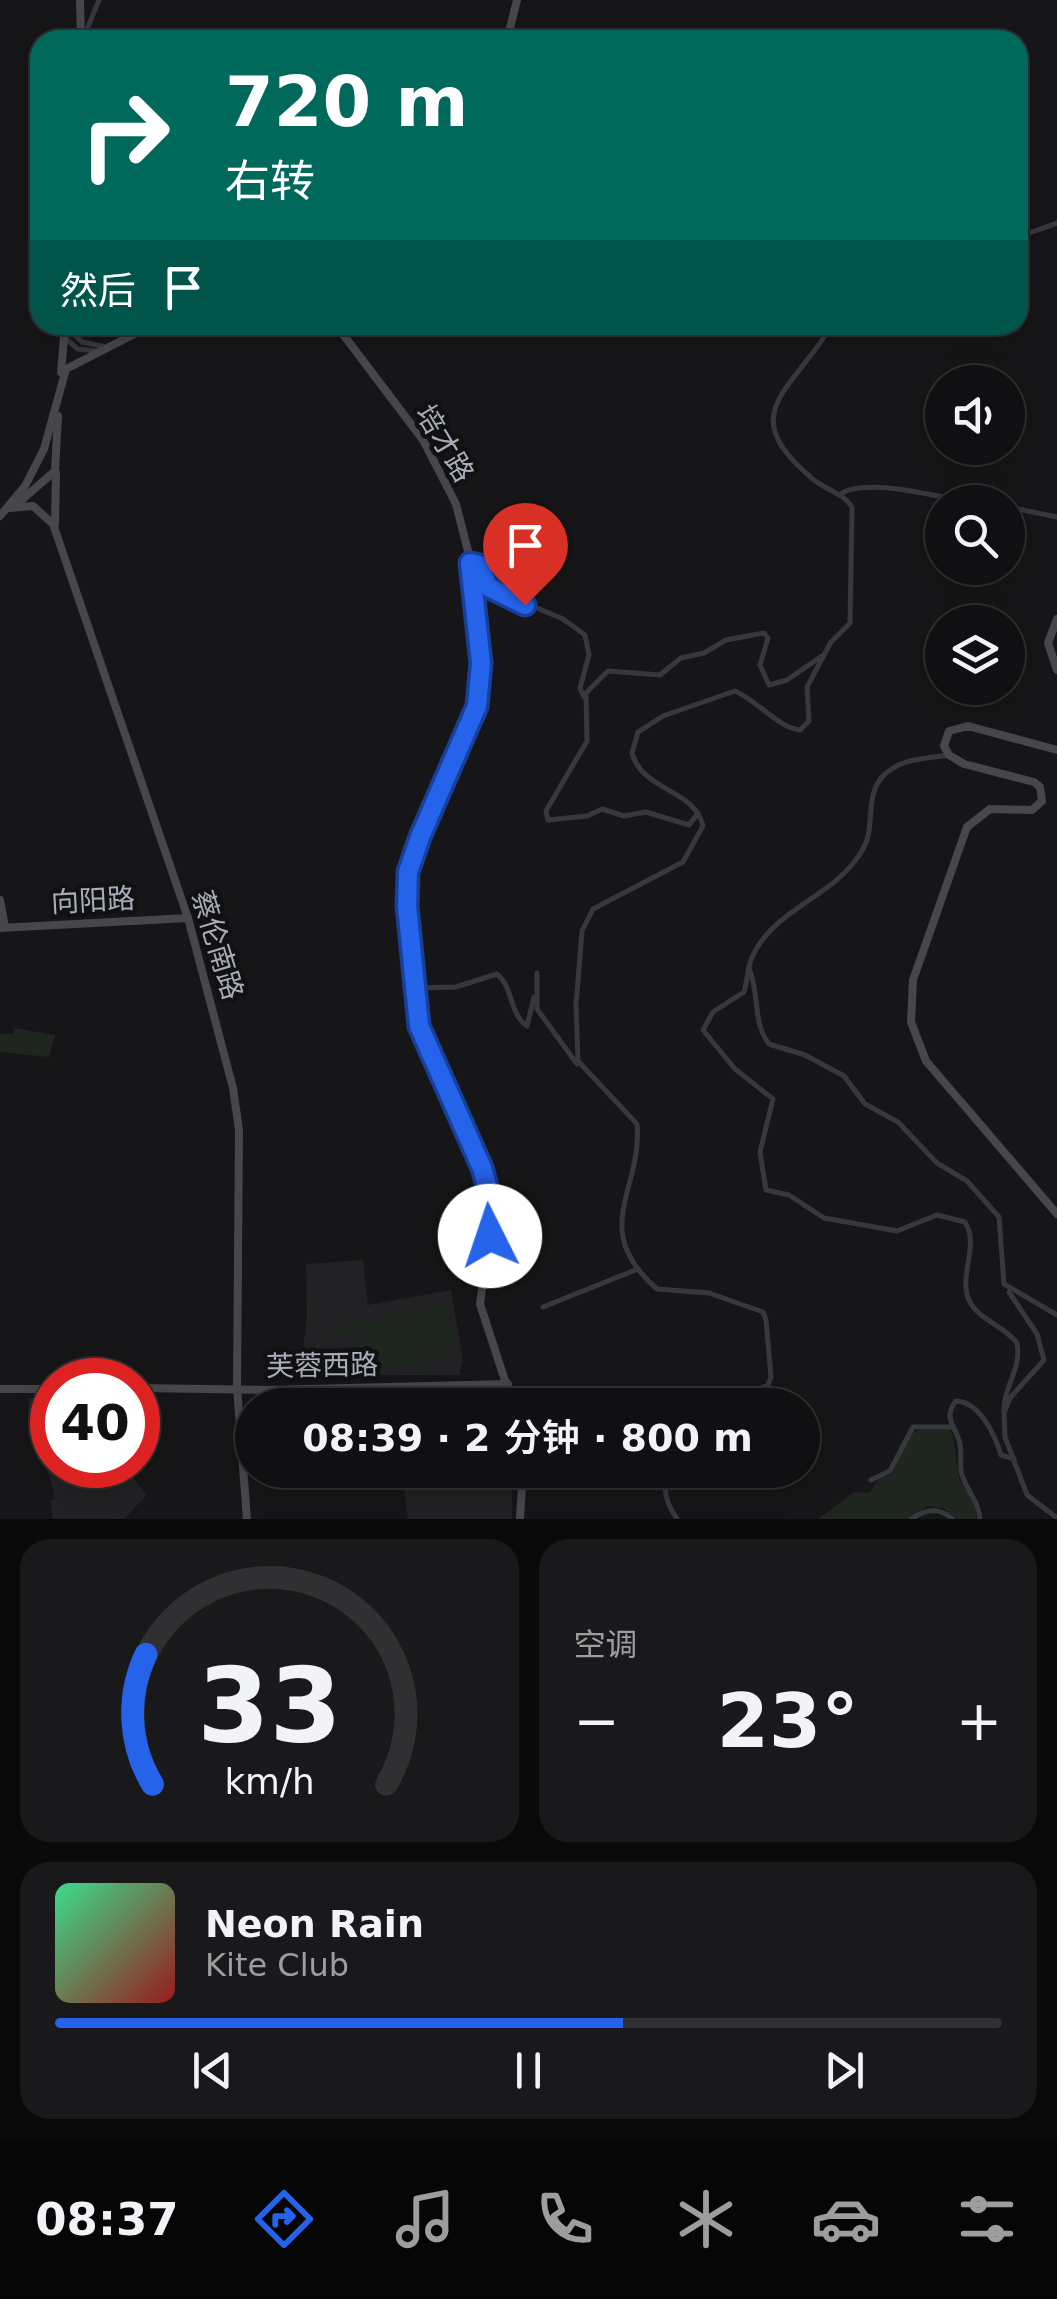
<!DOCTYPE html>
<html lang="zh">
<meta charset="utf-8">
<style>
:root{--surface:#101012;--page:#19191b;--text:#f1f3f6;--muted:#9c9d9f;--line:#303032;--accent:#2563eb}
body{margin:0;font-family:"DejaVu Sans","Noto Sans SC",sans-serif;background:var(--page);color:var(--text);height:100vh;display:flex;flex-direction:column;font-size:38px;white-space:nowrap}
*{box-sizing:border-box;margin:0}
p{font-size:32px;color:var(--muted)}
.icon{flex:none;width:55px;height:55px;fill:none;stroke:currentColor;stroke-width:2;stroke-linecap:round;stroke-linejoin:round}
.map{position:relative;height:1519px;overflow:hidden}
.sheet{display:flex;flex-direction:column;gap:20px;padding:20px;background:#09090a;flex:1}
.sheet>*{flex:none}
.hud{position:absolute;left:30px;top:30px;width:998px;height:305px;border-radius:30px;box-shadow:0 5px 25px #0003,0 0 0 2px var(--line);background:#00695c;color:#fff;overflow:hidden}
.controls{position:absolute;left:925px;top:365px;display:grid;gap:20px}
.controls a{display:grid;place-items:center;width:100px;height:100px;border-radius:50%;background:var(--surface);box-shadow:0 5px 25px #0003,0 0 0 2px var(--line);font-size:50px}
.speed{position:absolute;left:30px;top:1358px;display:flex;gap:20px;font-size:50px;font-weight:700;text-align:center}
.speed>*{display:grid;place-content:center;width:130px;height:130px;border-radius:50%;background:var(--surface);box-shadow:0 5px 25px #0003,0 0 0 2px var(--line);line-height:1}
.speed .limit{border:15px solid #d22;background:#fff;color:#111}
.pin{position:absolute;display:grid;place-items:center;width:85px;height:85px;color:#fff;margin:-102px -42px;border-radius:50% 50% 50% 0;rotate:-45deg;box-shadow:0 0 10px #0007}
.pin .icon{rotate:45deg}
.me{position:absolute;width:110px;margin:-55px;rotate:356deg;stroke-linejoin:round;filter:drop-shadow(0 0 8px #0008)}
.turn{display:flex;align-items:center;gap:35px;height:210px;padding:0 30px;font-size:45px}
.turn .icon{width:130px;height:130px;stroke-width:2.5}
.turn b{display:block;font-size:70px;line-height:85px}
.then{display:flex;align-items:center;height:95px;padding:0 30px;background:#0003;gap:20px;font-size:38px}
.big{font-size:75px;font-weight:600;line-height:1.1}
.sheet .tile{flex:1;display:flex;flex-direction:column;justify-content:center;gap:15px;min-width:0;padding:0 35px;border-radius:30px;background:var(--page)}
.sheet .dial{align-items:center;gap:0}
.dial svg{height:260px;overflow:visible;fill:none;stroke:var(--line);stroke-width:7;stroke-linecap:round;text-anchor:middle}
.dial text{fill:var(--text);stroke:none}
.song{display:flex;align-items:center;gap:30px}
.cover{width:120px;height:120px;border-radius:15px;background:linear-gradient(135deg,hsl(150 70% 55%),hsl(0 70% 35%))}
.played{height:10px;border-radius:5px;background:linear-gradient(90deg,var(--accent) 60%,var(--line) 60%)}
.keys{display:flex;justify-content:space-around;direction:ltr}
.heat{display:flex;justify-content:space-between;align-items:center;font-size:55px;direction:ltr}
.sheet .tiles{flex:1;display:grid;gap:20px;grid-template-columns:1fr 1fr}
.tile:last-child{grid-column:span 2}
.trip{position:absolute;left:235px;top:1388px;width:585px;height:100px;border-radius:50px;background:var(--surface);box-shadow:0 5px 25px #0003,0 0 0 2px var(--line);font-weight:600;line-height:100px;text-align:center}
.menu{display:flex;height:160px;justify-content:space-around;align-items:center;background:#060607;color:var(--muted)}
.menu .icon{width:70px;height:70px}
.menu .selected{color:var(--accent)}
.menu b{font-size:45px;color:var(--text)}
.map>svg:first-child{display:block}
.built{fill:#222225}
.green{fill:#1e261f}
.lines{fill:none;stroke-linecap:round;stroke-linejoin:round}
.street{stroke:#37383d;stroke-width:5}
.secondary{stroke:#45474d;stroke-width:8}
.route-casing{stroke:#184099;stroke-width:25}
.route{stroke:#2563eb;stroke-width:18}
.labels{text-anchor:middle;stroke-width:9;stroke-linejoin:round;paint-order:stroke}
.street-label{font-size:28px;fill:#a8adb8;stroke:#111113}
</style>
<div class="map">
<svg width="1057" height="1519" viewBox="0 0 1057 1519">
<rect width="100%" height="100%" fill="#161618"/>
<g class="built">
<path d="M363,1260l5,45 83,-15 12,70 -4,15h-159l7,-59 -1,-52z"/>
<path d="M29,1398h23v67h52l6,18 23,-6 14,18 -23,24h-71l-3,-18 5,-2 -9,-39 -9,-1 -9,-36z"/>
<path d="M402,1470h110v49h-104z"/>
</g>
<g class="green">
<path d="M14,1028l41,7 -6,22 -49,-5v-18h14z"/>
<path d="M448,1302l8,51 -31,4v12l-51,2 -14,-7 -1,-32 -29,5v-9z"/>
<path d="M924,1429l26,1 3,6 6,42 15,26 3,15h-19l-15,-11 -15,-2 -21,13h-89l36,-27 16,1 7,-12 16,-8 17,-40z"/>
</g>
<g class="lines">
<g class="street">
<path d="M83,39l16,-39"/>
<path d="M1018,237l39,-14"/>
<path d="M66,326l16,16 24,5"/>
<path d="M66,339l12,10 18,2"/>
<path d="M839,495c24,-19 100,2 129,7"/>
<path d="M1008,507l49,10"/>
<path d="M472,563l8,2 8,22 75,32 22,16 4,20 -9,33 4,9"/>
<path d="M948,755c-23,4 -48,3 -65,21 -19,20 -7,51 -20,73 -27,48 -86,57 -110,106 -6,12 -5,24 -9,37l-31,20 -10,18 32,39 38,30 -13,53 6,38 23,5 35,23 73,13 40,-16 28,7c15,23 -7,53 4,78 9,20 36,26 48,43 5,27 -14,43 -13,70"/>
<path d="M698,813l-9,12 -43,-13 -22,4 -22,-7 -15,7 -39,4 -2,-9 41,-70 -1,-48 22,-22 52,4 21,-17 23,-5 22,-13 38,-7 4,5 -8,27 9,20 18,-5 35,-24"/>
<path d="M749,968c11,26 3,54 20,76l36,11 39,21 21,28 33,18 39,41 30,18 32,36 5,67 53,31"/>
<path d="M537,973v36l40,55"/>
<path d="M416,988l40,-1 41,-13c17,14 12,40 30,52l7,-29"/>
<path d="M1009,1292l28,42 7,26 -34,38 -6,15 1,24 22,58 30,23"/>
<path d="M543,1307l95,-38"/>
<path d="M725,1405l43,-20 3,-8 -5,-57 -3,-8 -54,-19 -52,-4c-69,-60 -14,-99 -20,-165l-59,-63 -2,-56 6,-74 11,-22 90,-47 20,-36c-8,-37 -61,-35 -71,-73l6,-21 25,-16 72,-25c23,10 42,36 65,39l9,-9 -2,-34 24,-45 19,-19 2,-116c-8,-14 -26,-17 -38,-27 -81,-67 -23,-87 18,-155"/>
<path d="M673,1470c-14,15 -7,33 4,49"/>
<path d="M871,1480l19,-9 23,-44h39"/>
<path d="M911,1519c15,-10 28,-12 42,0"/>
<path d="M980,1519c-1,-17 -13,-28 -18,-44 -3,-10 0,-21 -2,-31 -4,-18 -18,-26 -4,-43 24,1 39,34 45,54l13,4"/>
</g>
<g class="secondary">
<path d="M80,0l1,40"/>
<path d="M507,40l10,-40"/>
<path d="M336,325l87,115 33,64 14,55 11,104 -4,43 -58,131 -11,36 -1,33 12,120 63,142 11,41 -13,95 33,101"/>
<path d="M61,372l4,-47"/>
<path d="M17,504l38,-33 3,-55"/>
<path d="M9,508l24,-2 20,18 135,394 45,170 6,42 -2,257 10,132"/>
<path d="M0,516l25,-30 19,-37 22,-80 86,-44"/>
<path d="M55,524l1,-51"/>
<path d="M1057,619l-9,24 9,27"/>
<path d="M1057,750l-89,-24 -19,5 -5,15 5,9 15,9 70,18 6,5 2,14 -10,9 -42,-1 -23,18 -54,153 -2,42 15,39 131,153"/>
<path d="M0,900l5,27"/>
<path d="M0,928l188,-10"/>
<path d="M138,1388l129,2 241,-6"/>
<path d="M0,1389h52"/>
<path d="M520,1519l3,-49"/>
</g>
</g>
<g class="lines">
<defs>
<path id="route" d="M490,1236l3,-28 -11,-40 -63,-142 -12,-120 1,-34 12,-35 57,-131 4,-43 -11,-100 10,2 8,22 37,18"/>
</defs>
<use href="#route" class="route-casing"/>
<use href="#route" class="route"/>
</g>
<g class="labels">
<g class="street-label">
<text transform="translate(445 443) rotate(59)" y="10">培才路</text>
<text transform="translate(93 900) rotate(-3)" y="10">向阳路</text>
<text transform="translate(218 945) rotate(73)" y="10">蔡伦南路</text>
<text transform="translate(322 1365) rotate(-1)" y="10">芙蓉西路</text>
</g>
</g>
</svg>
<div class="controls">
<a><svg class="icon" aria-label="sound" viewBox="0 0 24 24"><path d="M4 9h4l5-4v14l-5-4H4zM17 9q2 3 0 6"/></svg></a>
<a><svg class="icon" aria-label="search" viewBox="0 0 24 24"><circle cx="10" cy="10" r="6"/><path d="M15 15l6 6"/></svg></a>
<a><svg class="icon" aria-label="layers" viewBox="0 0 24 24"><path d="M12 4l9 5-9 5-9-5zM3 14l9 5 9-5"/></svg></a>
</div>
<div class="speed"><div class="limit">40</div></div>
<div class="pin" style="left:525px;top:605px;background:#d93025"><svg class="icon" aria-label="arrive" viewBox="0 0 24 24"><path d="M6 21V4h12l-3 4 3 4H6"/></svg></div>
<svg class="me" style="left:490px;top:1236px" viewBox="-20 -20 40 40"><circle r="19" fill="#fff"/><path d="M0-13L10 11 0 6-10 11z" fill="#2563eb"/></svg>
<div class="trip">08:39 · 2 分钟 · 800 m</div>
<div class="hud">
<div class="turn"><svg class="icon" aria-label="right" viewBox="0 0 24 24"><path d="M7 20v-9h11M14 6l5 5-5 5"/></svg><div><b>720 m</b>右转</div></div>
<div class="then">然后<svg class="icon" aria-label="arrive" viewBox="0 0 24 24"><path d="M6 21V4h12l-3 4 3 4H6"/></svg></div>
</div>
</div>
<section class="sheet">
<div class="tiles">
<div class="tile dial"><svg viewBox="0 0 100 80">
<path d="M14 69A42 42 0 1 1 86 69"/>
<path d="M14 69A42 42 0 0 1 12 29" stroke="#2563eb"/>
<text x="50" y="56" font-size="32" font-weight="700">33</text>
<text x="50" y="72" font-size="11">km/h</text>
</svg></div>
<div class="tile"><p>空调</p>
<div class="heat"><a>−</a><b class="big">23°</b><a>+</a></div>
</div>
<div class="tile">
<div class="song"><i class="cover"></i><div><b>Neon Rain</b><p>Kite Club</p></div></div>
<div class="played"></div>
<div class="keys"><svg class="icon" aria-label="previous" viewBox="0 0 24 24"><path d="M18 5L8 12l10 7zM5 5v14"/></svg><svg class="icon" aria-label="pause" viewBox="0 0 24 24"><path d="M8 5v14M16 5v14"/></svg><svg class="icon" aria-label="next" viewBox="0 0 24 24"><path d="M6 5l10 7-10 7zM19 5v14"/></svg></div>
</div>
</div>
</section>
<nav class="menu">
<b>08:37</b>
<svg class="icon selected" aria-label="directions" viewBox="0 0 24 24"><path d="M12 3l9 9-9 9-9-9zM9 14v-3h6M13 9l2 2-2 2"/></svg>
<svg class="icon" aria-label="music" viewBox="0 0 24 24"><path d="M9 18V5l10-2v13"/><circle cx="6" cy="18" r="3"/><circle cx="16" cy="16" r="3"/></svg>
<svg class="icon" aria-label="phone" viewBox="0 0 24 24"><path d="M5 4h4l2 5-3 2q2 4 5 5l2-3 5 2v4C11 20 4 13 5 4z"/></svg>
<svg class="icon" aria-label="climate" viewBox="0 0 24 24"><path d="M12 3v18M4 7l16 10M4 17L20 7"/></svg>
<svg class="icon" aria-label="car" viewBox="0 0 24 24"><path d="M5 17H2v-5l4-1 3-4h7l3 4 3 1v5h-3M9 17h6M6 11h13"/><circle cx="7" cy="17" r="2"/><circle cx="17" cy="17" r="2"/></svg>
<svg class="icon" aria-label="filters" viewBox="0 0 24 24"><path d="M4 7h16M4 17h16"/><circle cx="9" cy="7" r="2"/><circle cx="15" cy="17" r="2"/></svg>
</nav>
